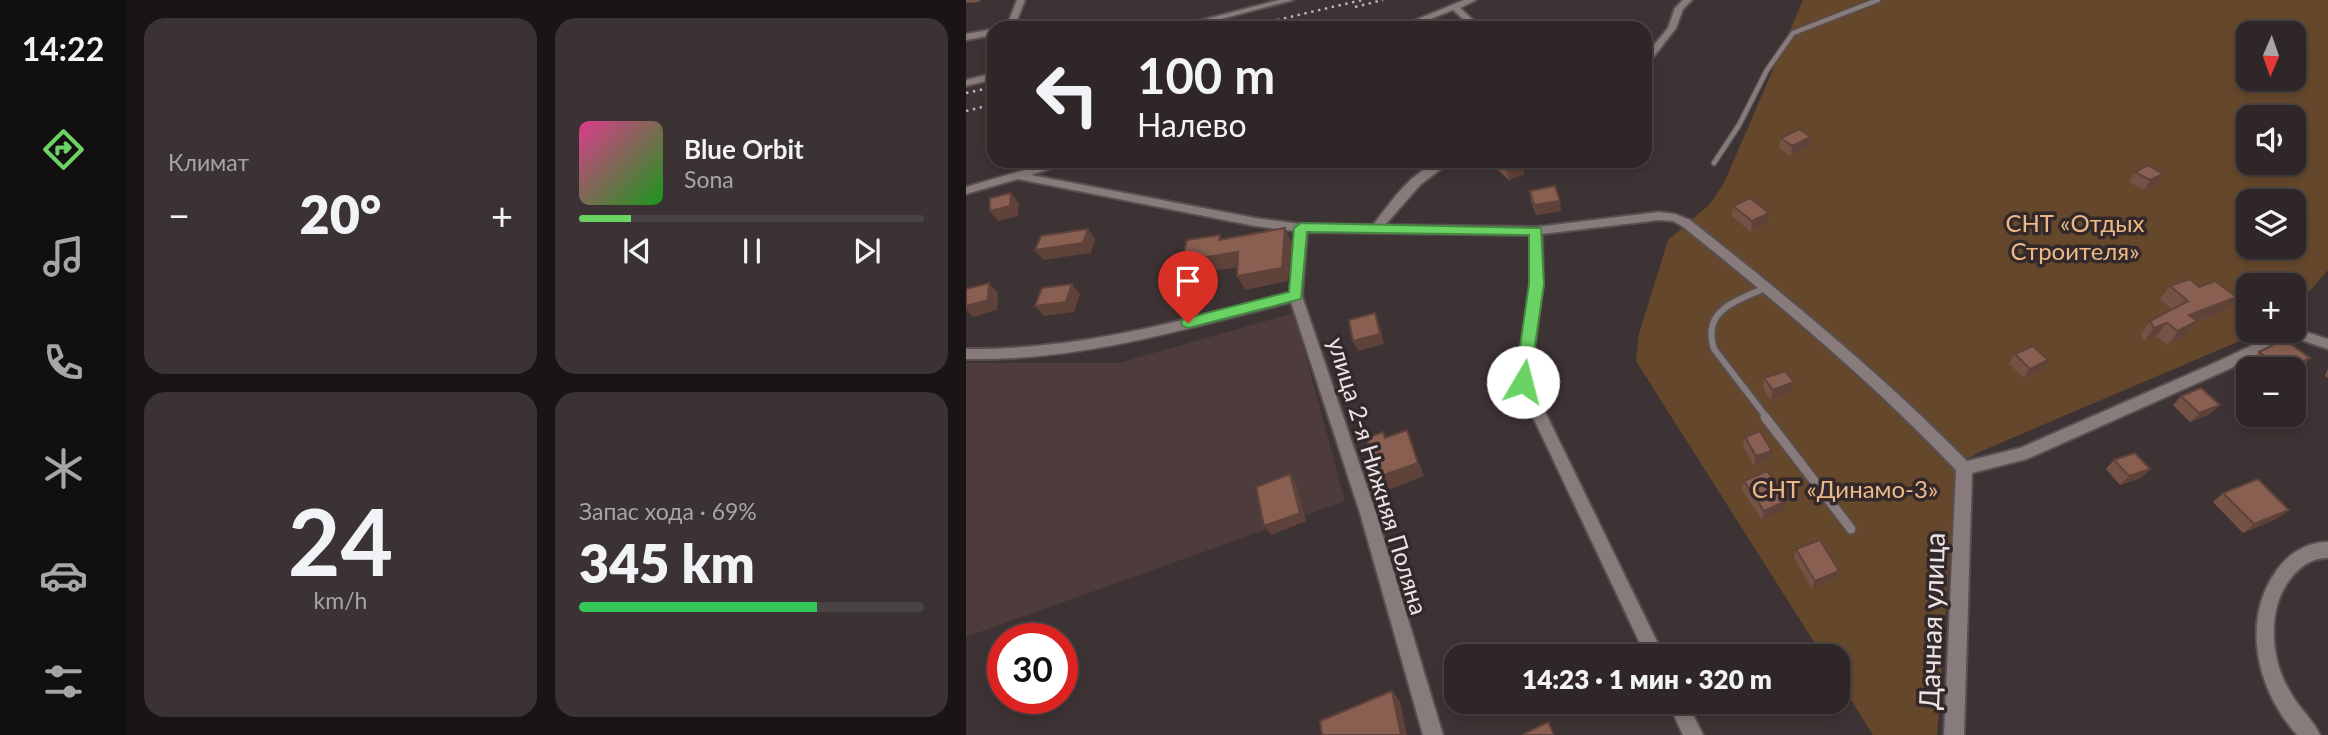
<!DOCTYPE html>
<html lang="ru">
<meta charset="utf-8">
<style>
:root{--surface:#2e2627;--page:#3a3233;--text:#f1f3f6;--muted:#a7a5a7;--line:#494344;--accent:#6ad364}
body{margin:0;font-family:Lato,sans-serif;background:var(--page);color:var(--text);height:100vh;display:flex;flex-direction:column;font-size:26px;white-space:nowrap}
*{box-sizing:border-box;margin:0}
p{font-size:23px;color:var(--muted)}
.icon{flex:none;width:38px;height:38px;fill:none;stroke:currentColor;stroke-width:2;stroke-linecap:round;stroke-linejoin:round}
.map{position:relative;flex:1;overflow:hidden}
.sheet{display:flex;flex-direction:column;gap:18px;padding:18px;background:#191515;width:840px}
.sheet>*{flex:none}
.banner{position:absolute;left:21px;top:21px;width:665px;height:147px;border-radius:21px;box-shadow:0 4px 10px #0003,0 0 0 2px var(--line);background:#2e2627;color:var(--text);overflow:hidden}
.needle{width:46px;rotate:182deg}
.buttons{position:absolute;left:1270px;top:21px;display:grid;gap:14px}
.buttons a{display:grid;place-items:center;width:70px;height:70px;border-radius:14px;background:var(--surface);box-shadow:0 4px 10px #0003,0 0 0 2px var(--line);font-size:35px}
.speed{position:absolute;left:21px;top:623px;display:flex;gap:14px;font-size:35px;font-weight:700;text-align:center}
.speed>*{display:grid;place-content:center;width:91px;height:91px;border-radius:50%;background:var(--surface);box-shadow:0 4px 10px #0003,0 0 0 2px var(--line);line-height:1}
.speed .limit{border:10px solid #d22;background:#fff;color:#111}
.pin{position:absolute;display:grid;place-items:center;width:60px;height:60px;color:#fff;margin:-72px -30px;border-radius:50% 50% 50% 0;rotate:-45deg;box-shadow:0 0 7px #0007}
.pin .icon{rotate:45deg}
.me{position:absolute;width:77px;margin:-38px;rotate:8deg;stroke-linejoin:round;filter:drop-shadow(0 0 5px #0008)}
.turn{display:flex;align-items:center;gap:24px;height:147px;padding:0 35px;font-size:32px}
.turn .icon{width:91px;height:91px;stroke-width:2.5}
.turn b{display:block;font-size:49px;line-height:60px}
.big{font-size:52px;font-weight:800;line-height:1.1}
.sheet .tile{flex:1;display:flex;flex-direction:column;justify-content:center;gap:10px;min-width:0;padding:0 24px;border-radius:21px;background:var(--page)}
.sheet .dial{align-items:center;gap:0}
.dial b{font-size:91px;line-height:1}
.song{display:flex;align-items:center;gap:21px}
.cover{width:84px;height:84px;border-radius:10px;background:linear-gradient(135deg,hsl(330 70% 55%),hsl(120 70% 35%))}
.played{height:7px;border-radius:4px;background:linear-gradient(90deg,var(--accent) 15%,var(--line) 15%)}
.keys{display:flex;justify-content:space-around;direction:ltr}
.heat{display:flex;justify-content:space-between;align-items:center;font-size:38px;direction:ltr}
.charge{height:10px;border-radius:5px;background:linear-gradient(90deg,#34c759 69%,var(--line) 0)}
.sheet .tiles{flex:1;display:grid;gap:18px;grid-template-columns:repeat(2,1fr)}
.trip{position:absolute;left:478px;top:644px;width:406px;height:70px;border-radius:21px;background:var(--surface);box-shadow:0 4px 10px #0003,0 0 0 2px var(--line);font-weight:800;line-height:70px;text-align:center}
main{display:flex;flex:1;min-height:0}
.tabs{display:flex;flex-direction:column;width:126px;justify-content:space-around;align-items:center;background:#120f10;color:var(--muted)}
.tabs .icon{width:49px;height:49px}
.tabs .current{color:var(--accent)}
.tabs b{font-size:32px;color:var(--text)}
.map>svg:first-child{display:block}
.built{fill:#4e3c3d}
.green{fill:#65482c;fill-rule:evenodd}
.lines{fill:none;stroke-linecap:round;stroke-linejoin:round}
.service-far2-casing{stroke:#584f50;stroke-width:7}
.service-far1-casing{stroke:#584f50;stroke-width:10}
.service-casing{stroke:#584f50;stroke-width:12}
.minor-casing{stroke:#584f50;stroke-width:4}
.service-far2{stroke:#877b7b;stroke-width:4.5}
.service-far1{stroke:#877b7b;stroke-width:6}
.service{stroke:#877b7b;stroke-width:9}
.minor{fill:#877b7b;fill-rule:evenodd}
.rail{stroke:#bab2b3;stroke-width:2.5;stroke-dasharray:2.5 4.5;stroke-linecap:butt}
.wall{fill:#755246}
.shaded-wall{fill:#5f4239}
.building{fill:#885f51;stroke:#5f4239;stroke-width:2}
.route{fill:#6ad364;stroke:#458941;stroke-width:2}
.labels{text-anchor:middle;stroke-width:7;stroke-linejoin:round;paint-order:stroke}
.park-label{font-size:24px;fill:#ebb886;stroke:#34292a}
.street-label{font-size:24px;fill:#ebe4e5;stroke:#34292a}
.near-street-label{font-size:28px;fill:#ebe4e5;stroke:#34292a}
</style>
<main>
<nav class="tabs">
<b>14:22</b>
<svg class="icon current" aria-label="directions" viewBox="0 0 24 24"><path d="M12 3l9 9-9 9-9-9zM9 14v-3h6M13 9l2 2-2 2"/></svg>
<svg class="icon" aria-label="music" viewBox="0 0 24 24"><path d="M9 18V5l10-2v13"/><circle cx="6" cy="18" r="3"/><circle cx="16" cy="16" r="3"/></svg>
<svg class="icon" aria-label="phone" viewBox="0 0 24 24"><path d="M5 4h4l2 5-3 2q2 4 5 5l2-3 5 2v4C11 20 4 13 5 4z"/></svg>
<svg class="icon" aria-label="climate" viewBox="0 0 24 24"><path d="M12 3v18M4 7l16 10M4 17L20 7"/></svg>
<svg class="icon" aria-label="car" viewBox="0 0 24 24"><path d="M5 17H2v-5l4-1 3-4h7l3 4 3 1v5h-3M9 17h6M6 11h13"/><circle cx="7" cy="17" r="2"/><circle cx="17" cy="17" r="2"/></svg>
<svg class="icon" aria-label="filters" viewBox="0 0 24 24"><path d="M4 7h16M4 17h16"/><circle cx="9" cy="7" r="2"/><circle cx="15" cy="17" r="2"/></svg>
</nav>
<section class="sheet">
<div class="tiles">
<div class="tile"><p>Климат</p>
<div class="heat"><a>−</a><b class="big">20°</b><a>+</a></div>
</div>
<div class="tile">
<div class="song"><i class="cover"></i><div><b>Blue Orbit</b><p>Sona</p></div></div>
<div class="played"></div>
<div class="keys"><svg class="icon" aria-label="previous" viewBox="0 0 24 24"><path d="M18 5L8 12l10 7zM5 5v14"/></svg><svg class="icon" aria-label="pause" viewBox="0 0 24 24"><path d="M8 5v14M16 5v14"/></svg><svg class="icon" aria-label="next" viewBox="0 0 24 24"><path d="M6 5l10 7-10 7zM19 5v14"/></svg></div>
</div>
<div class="tile dial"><b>24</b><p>km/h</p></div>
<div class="tile"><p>Запас хода · 69%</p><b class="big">345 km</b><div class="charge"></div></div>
</div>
</section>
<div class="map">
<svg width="1362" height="735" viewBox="0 0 1362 735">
<rect width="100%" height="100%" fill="#3e3334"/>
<path class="built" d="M328,313l51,188 -379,136v-274h153z"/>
<path class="green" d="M837,0h525v270l-34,39v-24h-45v46h14l-286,122 -21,15 -19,267h-64l-35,-56v-23h-15l-187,-295 3,-27 29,-94 42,-36 14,-21zM1283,33h45v46h-45zM1283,117h45v46h-45zM1283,201h45v46h-45z"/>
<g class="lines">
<defs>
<path id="service-far2" d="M748,163l25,-38 28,-55 26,-37 85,-33"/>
<path id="service-far1" d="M801,418l-53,-69c-13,-40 24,-48 53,-62"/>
<path id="service" d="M799,417l86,112"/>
<g id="minor">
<path d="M51,0h8l-11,28h-8z"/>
<path d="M313,0h14l-106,28h-15z"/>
<path d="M498,0h12l-16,8 22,20h-9l-20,-18 -45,18h-12z"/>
<path d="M717,0h9l-9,9 -7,19 -28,36 -3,1v-9l23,-28 7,-20z"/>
<path d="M28,29v6l-28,5v-6z"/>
<path d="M28,73v6l-28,7v-6z"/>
<path d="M89,161h17l-41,14 224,43 46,6 72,1c20,-25 44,-64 79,-64l-31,23 -36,41 151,2 123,-15 16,2 15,6c96,76 191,153 277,241l53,-13 199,-87 63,-30h12v-3l34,11v10l-36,-12 -63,32 -202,90 -55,14 -8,262h-20l12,-265c-85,-89 -178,-167 -274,-244l-9,-5 -14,-1 -117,14 1,50 -13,97 134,275h-18l-130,-275 15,-97 -1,-49 -223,-3 -5,64 74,217 67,222h-20l-63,-222 -69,-211c-110,28 -210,59 -325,57v-10c115,1 214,-28 324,-56l5,-62 -40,-5 -237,-47 -52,15v-7z"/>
<path d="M1362,542v16c-18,0 -30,10 -40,24 -22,32 -17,81 4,113 8,14 22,26 28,40h-23c-40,-45 -57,-114 -20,-165 12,-17 30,-28 51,-28z"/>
<path d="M702,702h19l16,33h-20z"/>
</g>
</defs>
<use href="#service-far2" class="service-far2-casing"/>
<use href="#service-far1" class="service-far1-casing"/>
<use href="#service" class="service-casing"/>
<use href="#minor" class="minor-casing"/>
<use href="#service-far2" class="service-far2"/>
<use href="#service-far1" class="service-far1"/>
<use href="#service" class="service"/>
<use href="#minor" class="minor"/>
<g class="rail">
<path d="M389,7l28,-7"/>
<path d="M277,28l119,-28"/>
<path d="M0,93l28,-6"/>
<path d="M0,111l28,-7"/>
</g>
</g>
<g class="wall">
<path d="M0,0h15l-2,2 -13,1z"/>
<path d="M845,137l-2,10 -18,9 -12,-8 2,-10z"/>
<path d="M526,161h27l3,3 2,10 -15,6 -16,-14z"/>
<path d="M1169,172l28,2 -6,10 -13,6 -15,-8z"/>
<path d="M564,191l31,20 -25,4 -5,-14z"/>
<path d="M767,206l36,7 -1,10 -17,9 -19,-16z"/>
<path d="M1204,286l55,25 -28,10 -10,13 -19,11 -12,-9 -12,5 -3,-7 9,-13 22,-12 -12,-10z"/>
<path d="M1293,352l51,6 -10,10 -6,2v-1h-34l-10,-8z"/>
<path d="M1049,354l33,6 -6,10 -18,8 -15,-14z"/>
<path d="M1362,368v10l-3,-2z"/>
<path d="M798,378l30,4 -3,10 -20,8 -8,-12z"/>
<path d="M1215,396l39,9 -10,9 -20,8 -17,-17z"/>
<path d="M779,437l25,23 -16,6 -11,-20z"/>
<path d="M1148,460l36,9 -9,9 -21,7 -14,-16z"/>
<path d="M778,481l41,28 -23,11 -20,-30z"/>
<path d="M1257,493l66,17 -11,8 -35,15 -30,-31z"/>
<path d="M830,549l39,30 -23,10 -18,-31z"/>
</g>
<g class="shaded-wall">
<path d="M845,137l-2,10 -18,9 1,-10z"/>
<path d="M556,164l2,10 -15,6 -2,-10z"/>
<path d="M1197,174l-6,10 -13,6 6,-10z"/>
<path d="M45,193l8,10 -1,13 -20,5 -8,-10z"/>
<path d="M594,201l1,10 -25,4 -2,-10z"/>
<path d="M803,213l-1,10 -17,9 1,-11z"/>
<path d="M319,228l7,14 -4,39 -43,9 -8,-14z"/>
<path d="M122,229l7,10 -4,14 -48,7 -8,-10z"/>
<path d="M272,252l8,14 -56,8 -8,-13z"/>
<path d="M23,283l9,10 -1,17 -24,7 -7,-8v-3z"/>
<path d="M106,284l8,10 -6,18 -30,4 -9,-10z"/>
<path d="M1271,297l-12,14 -28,10 -10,13 -19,11 21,-30z"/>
<path d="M409,313l4,10 5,21 -26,7 -5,-10z"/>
<path d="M1201,323l-11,13 -12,5 10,-13z"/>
<path d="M1344,358l-10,10 -6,2v-1h-8z"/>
<path d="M1082,360l-6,10 -18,8 6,-9z"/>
<path d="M828,382l-3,10 -20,8 2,-10z"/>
<path d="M1254,405l-10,9 -20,8 9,-9z"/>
<path d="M441,430l17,46 -39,15 -7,-14z"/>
<path d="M806,451l-2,9 -16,6 2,-10z"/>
<path d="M1184,469l-9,9 -21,7 9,-9z"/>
<path d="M324,474l6,9 10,38 -35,14 -7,-9z"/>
<path d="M822,500l-3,9 -23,11 2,-9z"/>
<path d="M1323,510l-11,8 -35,15 11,-9z"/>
<path d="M873,571l-4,8 -23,10 3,-8z"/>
<path d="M426,691l8,10 7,34h-6z"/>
</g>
<g class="building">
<path d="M833,129l12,8 -19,9 -11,-8z"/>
<path d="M531,161h22l3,3 -15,6z"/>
<path d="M1182,165l15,9 -13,6 -15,-8z"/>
<path d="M589,186l5,15 -26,4 -4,-14z"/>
<path d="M45,193l-1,13 -20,5v-13z"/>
<path d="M784,198l19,15 -17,8 -19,-15z"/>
<path d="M319,228l-3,40 -45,8 1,-24 -56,9 5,-21 33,-5 -1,5z"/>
<path d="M122,229l-5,14 -48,7 6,-14z"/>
<path d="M1224,279l9,8 16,-6 22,16 -48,18 8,6 -19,10 -11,-8 -13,5 -4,-7 38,-20 -18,-15z"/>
<path d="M23,283l-1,17 -22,6v-17z"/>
<path d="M106,284l-6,18 -31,4 7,-18z"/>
<path d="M409,313l5,21 -27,7 -4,-21z"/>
<path d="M1318,339l26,19 -24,11h-4l-23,-17z"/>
<path d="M1067,346l15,14 -18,9 -15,-15z"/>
<path d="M819,371l9,11 -21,8 -9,-12z"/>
<path d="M1235,388l19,17 -21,8 -18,-17z"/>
<path d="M441,430l11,33 -40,14 -11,-39 16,-6 2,6z"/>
<path d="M794,431l12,20 -16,5 -11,-19z"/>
<path d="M1169,453l15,16 -21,7 -15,-16z"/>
<path d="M801,471l21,29 -24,11 -20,-30z"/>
<path d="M324,474l10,39 -36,13 -8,-39z"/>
<path d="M1292,479l31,31 -35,14 -31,-31z"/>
<path d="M854,540l19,31 -24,10 -19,-32z"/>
<path d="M426,691l9,44h-79l-2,-14z"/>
<path d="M582,722l6,13h-32z"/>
</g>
<path class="route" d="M335,223l240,5 3,56 -15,102h-11l-3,-4 14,-98v-49l-222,-3 -6,67 -113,29 -5,-2 -2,-3 2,-4 106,-27 5,-64z"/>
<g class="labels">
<g class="park-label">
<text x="1109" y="232">СНТ «Отдых<tspan x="1109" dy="28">Строителя»</tspan></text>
<text x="879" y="498">СНТ «Динамо-3»</text>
</g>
<g class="street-label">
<text transform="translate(411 476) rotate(73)" y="8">улица 2-я Нижняя Поляна</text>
</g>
<g class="near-street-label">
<text transform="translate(966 621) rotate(-88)" y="10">Дачная улица</text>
</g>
</g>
</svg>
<div class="buttons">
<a><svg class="needle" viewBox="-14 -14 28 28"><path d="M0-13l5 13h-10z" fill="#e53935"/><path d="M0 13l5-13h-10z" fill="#a7a5a7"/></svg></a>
<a><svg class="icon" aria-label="sound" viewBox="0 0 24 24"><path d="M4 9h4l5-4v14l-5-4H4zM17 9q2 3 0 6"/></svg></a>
<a><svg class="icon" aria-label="layers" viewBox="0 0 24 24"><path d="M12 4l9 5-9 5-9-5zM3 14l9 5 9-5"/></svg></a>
<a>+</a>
<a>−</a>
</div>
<div class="speed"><div class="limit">30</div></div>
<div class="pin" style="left:222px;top:323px;background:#d93025"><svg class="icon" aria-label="arrive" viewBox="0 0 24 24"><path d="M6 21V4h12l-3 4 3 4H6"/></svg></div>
<svg class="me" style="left:557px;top:382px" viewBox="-20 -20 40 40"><circle r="19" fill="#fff"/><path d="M0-13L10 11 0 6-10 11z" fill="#6ad364"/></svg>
<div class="trip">14:23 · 1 мин · 320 m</div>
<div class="banner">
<div class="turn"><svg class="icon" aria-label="left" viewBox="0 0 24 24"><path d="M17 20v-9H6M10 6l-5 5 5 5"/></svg><div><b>100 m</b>Налево</div></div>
</div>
</div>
</main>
